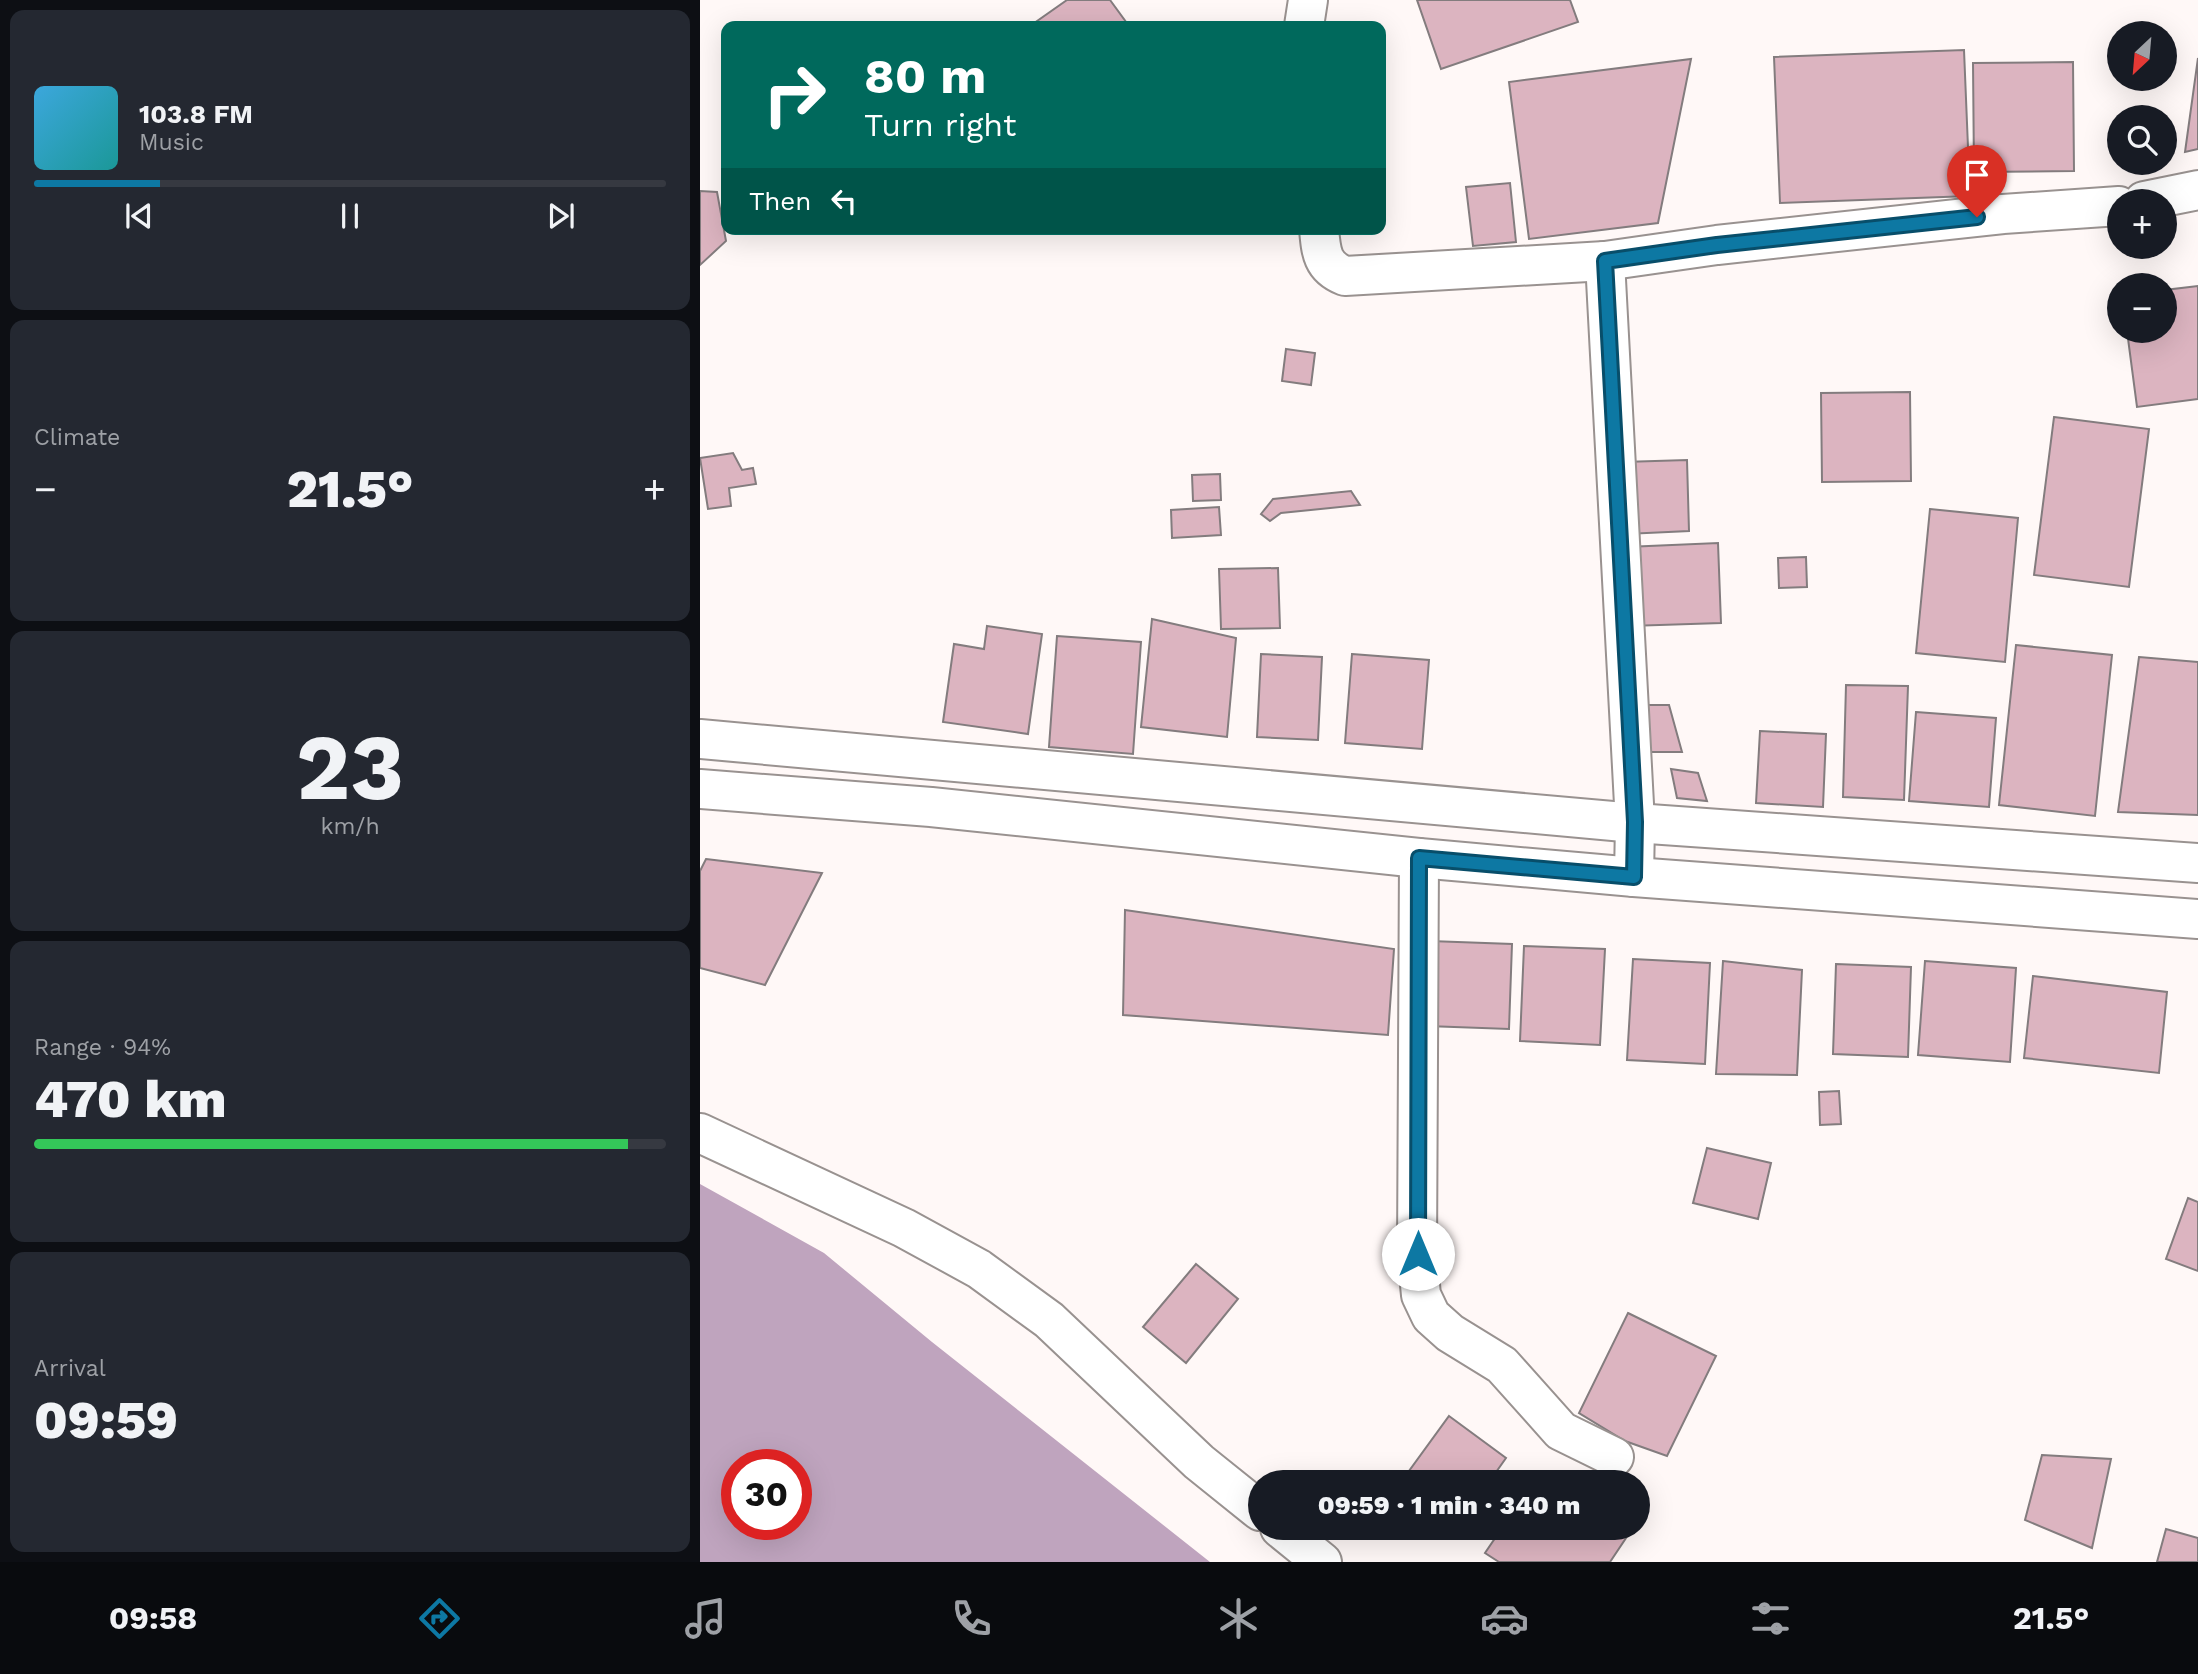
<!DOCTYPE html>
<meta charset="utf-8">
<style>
:root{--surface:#171b24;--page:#242831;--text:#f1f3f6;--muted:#9ea1a6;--line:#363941;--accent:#0d78a3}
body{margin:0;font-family:"Work Sans",sans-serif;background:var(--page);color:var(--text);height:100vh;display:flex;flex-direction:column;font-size:26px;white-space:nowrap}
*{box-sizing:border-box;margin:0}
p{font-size:23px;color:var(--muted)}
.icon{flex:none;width:38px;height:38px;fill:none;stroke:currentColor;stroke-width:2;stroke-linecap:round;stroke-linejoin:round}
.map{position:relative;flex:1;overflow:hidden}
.sheet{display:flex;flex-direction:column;gap:10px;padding:10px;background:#0d0f14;width:700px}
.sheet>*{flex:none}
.top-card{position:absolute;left:21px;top:21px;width:665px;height:214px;border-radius:14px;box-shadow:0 7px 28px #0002;background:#00695c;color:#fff;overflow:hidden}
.needle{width:46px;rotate:206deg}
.tools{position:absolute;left:1407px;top:21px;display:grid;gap:14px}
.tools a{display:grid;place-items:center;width:70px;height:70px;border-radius:50%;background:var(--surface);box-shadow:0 7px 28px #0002;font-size:35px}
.speed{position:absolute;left:21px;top:1449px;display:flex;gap:14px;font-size:35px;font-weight:700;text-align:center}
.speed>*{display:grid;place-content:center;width:91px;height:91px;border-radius:50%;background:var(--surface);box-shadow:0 7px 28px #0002;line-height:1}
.speed .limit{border:10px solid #d22;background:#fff;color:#111}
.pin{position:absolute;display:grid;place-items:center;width:60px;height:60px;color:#fff;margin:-72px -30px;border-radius:50% 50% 50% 0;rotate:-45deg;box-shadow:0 0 7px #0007}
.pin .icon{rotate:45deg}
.me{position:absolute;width:77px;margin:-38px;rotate:0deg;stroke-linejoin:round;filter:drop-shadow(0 0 5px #0008)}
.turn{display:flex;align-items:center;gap:24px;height:147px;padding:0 28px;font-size:32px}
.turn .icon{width:91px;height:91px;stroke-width:2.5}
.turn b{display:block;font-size:49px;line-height:60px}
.then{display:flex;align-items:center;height:66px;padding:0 28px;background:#0003;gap:14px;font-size:26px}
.big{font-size:52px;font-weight:800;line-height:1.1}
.sheet .widget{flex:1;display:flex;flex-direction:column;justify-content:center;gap:10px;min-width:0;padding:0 24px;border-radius:14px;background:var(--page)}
.sheet .dial{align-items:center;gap:0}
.dial b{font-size:91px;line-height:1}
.song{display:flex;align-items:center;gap:21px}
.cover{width:84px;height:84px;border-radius:10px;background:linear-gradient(135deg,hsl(200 70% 55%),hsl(180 70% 35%))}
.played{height:7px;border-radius:4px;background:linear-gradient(90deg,var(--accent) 20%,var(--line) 20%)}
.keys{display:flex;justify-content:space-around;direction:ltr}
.heat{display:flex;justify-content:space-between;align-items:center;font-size:38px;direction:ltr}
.charge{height:10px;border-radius:5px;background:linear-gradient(90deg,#34c759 94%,var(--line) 0)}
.trip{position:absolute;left:548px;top:1470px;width:402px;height:70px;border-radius:35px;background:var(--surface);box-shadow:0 7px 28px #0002;font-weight:800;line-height:70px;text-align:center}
.tab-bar{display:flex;height:112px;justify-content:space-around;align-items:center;background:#090b0e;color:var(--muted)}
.tab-bar .icon{width:49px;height:49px}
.tab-bar .active{color:var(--accent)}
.tab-bar b{font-size:32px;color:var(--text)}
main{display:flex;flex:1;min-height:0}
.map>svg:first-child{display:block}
.water{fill:#bfa4be;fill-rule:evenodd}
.building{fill:#dcb4c0;stroke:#837c7e;stroke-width:2}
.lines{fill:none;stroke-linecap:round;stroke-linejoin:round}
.minor-casing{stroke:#999290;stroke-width:42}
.major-casing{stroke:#999290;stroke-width:42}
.minor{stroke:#fff;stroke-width:38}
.major{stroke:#fff;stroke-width:38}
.route-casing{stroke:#084e6a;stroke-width:18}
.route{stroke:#0d78a3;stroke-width:12}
</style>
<main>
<section class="sheet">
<div class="widget">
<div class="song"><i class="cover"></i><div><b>103.8 FM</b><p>Music</p></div></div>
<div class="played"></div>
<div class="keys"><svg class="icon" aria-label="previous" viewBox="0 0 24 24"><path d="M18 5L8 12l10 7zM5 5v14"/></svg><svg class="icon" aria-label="pause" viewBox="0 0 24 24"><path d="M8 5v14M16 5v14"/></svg><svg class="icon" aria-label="next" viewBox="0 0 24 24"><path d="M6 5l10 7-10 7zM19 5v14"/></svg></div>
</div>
<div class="widget"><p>Climate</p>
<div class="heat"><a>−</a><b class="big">21.5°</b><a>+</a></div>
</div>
<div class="widget dial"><b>23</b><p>km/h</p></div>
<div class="widget"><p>Range · 94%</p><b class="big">470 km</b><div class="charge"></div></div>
<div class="widget"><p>Arrival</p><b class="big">09:59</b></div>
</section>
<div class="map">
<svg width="1498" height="1562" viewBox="0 0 1498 1562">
<rect width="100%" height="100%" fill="#fff8f7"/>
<path class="water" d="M0,1184l124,69 108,89 278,220h-510zM37,1465h59v59h-59z"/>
<g class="building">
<path d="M367,0h43l19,26h-99z"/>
<path d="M717,0h153l8,22 -137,47z"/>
<path d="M1264,50l6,146 -190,7 -6,-146z"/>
<path d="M1498,58v91l-13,3z"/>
<path d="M991,59l-33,164 -129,16 -20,-157z"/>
<path d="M1373,62l1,109 -100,1 -1,-109z"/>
<path d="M810,183l6,59 -43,4 -7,-59z"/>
<path d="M0,191l17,1 9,49 -26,24z"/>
<path d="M1498,286v113l-61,8 -10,-76h38v-41z"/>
<path d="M586,349l29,4 -4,32 -29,-4z"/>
<path d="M1210,392l1,89 -89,1 -1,-89z"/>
<path d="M1354,417l95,12 -20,158 -95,-12z"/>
<path d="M33,453l9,17 11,-2 3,16 -27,4 2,18 -23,3 -8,-51z"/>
<path d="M987,460l2,71 -63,3 -3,-72z"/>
<path d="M520,474l1,26 -28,1 -1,-26z"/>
<path d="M651,491l9,14 -79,8 -11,8 -9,-7 12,-15z"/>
<path d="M519,507l2,28 -49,3 -1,-28z"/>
<path d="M1230,509l88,9 -13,144 -89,-9z"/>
<path d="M1018,543l3,80 -92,3 -3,-79z"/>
<path d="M1106,557l1,30 -28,1 -1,-30z"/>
<path d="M578,568l2,60 -59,1 -2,-60z"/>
<path d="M452,619l84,19 -9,99 -86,-10z"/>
<path d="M287,626l55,8 -14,100 -85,-12 11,-78 30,5z"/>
<path d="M357,636l84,6 -8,112 -84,-7z"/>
<path d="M1316,645l96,10 -17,161 -96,-11z"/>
<path d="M561,654l61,3 -4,83 -61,-3z"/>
<path d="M652,654l77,6 -7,89 -77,-6z"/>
<path d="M1439,657l59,5v153l-80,-3z"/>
<path d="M1146,685l62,1 -4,114 -61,-3z"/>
<path d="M936,705h33l13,47h-45z"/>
<path d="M1216,712l80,6 -7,89 -80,-6z"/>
<path d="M1060,731l66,3 -3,73 -67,-4z"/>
<path d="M971,769l27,4 9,28 -30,-3z"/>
<path d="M6,859l116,14 -57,112 -65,-17v-97z"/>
<path d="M425,910l269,39 -6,86 -265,-20z"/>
<path d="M730,941l82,3 -3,85 -82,-3z"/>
<path d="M824,946l81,3 -5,96 -80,-4z"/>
<path d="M933,959l77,4 -5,101 -78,-4z"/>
<path d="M1023,961l79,9 -5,105 -81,-1z"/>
<path d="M1225,961l91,7 -6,94 -92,-7z"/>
<path d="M1136,964l75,3 -3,90 -75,-3z"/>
<path d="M1333,976l134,16 -8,81 -135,-15z"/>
<path d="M1139,1091l2,33 -21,1 -1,-33z"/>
<path d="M1007,1148l64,15 -13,56 -65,-16z"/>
<path d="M1488,1198l10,4v69l-32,-12z"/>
<path d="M496,1264l42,35 -52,64 -43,-36z"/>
<path d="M928,1313l88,43 -49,100 -42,-15 -46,-28z"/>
<path d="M749,1416l57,42 -17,24h-88z"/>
<path d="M1342,1455l69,4 -19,89 -67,-28z"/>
<path d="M802,1528h114l12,7 -18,27h-111l-14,-9z"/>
<path d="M1466,1529l32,9v24h-41z"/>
</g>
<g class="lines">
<defs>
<g id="minor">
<path d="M604,26l4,-26"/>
<path d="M1444,201l54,-11"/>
<path d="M619,229c2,23 3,38 26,47l260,-15 112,-16 286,-31 116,-8"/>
<path d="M905,261l30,562 -1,54"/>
<path d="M719,858l-2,396 4,41 10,21 19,17 52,32 59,66 53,26"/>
<path d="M0,1133l204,95 75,41 70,51 150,142 61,49"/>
<path d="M580,1528l42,34"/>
</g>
<g id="major">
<path d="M0,739l935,84 563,40"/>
<path d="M0,789l231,18 488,51 215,19 564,42"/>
</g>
</defs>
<use href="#minor" class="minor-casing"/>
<use href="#major" class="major-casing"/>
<use href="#minor" class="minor"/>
<use href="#major" class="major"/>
</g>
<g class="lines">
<defs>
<path id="route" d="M718,1254l1,-396 215,19 1,-55 -30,-561 112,-16 260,-28"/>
</defs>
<use href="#route" class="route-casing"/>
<use href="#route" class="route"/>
</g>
</svg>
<div class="tools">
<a><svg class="needle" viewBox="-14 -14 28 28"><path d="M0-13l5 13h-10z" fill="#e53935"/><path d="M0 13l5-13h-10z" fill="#9ea1a6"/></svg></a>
<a><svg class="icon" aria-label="search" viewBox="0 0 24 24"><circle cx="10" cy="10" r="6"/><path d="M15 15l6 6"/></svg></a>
<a>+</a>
<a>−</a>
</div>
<div class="speed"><div class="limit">30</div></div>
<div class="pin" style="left:1277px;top:217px;background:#d93025"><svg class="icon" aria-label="arrive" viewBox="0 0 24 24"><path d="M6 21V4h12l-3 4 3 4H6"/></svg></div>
<svg class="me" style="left:718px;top:1254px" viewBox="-20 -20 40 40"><circle r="19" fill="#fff"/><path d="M0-13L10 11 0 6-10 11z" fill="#0d78a3"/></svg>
<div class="trip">09:59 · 1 min · 340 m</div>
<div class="top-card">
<div class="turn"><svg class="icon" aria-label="right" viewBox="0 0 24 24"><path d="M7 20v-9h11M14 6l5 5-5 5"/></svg><div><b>80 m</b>Turn right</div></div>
<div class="then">Then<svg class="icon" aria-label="left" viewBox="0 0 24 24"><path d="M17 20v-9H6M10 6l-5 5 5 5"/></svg></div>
</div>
</div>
</main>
<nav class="tab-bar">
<b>09:58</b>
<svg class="icon active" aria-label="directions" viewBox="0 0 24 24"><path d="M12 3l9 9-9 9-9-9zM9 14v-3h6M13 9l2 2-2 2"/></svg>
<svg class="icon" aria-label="music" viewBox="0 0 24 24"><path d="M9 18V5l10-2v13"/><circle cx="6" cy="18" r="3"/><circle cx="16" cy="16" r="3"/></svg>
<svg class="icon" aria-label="phone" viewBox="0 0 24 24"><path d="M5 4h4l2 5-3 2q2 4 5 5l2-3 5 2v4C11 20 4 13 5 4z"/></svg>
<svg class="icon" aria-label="climate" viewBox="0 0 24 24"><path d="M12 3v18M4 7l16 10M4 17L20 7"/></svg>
<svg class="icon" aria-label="car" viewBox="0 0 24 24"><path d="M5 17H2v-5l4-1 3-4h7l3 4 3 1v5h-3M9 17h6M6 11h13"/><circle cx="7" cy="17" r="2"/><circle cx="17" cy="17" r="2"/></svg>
<svg class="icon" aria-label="filters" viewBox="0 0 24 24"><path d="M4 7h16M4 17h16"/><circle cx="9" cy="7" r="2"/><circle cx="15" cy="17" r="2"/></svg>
<b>21.5°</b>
</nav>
